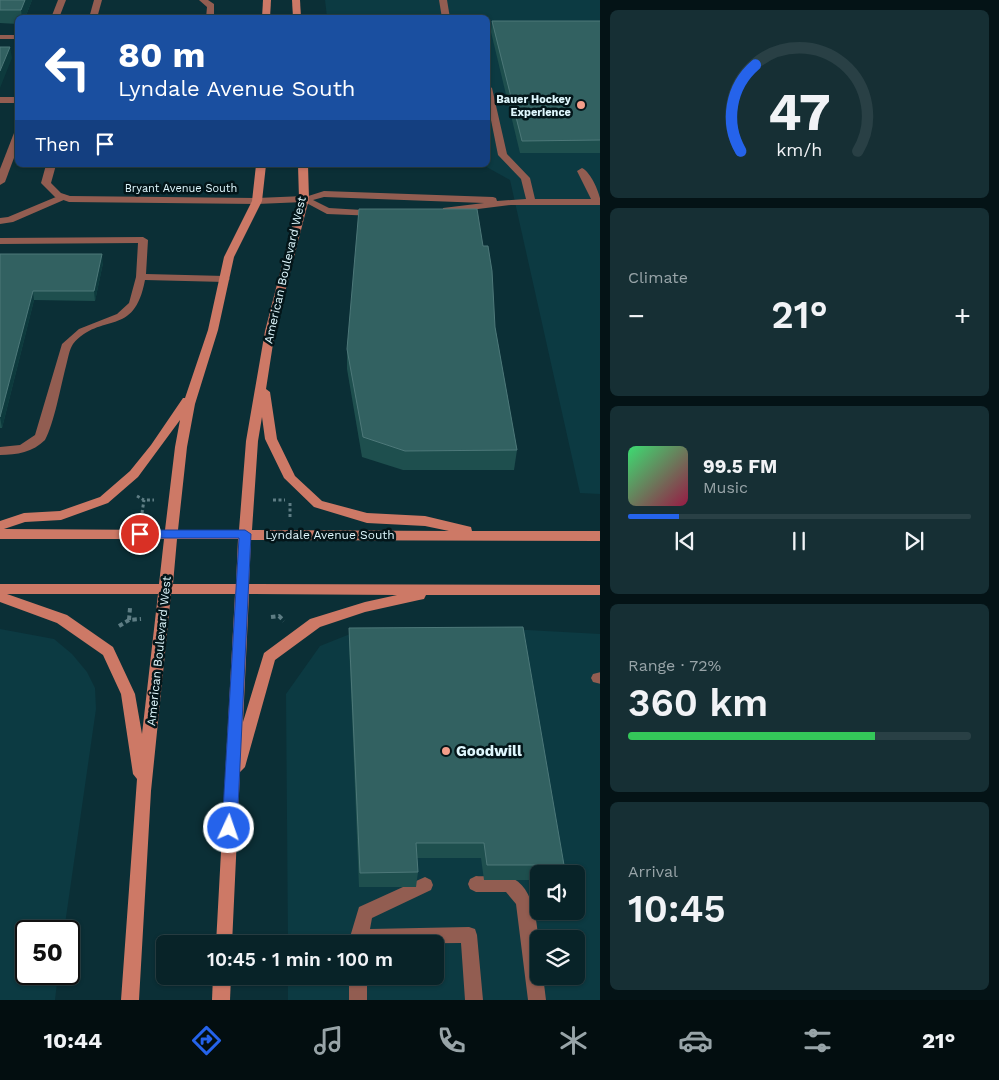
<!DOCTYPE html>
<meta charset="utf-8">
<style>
:root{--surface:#082328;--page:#162f34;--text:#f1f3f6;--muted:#98a4a8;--line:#294045;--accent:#2563eb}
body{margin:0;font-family:"Work Sans",sans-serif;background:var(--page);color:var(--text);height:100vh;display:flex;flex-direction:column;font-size:19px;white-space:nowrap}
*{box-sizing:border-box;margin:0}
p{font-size:16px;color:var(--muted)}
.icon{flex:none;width:28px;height:28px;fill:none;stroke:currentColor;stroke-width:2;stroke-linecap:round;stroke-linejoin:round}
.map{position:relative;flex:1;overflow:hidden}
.details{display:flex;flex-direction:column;gap:10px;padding:10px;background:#041316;width:399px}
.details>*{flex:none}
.top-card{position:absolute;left:15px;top:15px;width:475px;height:152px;border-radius:8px;box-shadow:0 1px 4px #0004,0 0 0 1px var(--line);background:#1a4fa0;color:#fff;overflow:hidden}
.controls{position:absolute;left:530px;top:865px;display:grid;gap:10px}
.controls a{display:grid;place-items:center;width:55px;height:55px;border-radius:8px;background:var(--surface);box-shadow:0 1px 4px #0004,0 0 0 1px var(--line);font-size:25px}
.speed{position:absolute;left:15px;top:920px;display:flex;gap:10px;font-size:25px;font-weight:700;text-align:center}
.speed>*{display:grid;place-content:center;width:65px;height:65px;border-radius:50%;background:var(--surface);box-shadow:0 1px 4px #0004,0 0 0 1px var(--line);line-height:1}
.speed .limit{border:2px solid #111;border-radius:8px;background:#fff;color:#111}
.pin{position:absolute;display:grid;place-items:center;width:42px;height:42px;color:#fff;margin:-21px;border:2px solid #fff;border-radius:50%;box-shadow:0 1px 5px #0007}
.me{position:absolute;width:55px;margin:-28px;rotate:3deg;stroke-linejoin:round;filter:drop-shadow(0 0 4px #0008)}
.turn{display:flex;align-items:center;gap:18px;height:105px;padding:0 20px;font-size:22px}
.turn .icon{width:65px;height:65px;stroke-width:2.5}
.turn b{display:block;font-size:35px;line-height:42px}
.then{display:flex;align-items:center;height:48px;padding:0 20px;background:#0003;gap:10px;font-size:19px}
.big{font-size:38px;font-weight:600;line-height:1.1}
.details .widget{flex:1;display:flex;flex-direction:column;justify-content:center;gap:8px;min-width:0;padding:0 18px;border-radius:8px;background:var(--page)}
.details .dial{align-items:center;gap:0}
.dial svg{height:130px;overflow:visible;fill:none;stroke:var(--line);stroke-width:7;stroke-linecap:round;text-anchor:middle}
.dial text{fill:var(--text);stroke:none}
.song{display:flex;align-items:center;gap:15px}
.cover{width:60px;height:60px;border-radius:8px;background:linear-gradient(135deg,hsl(140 70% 55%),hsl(340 70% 35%))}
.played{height:5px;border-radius:2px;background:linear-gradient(90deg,var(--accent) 15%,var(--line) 15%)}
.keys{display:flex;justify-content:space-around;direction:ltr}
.heat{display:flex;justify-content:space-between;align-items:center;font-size:28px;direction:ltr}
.charge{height:8px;border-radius:4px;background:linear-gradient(90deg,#34c759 72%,var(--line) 0)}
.trip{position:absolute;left:156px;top:935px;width:288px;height:50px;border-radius:8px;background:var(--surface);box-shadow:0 1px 4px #0004,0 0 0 1px var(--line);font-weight:600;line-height:50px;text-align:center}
.tabs{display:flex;height:80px;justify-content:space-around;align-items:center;background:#030e10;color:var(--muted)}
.tabs .icon{width:35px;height:35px}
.tabs .current{color:var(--accent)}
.tabs b{font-size:22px;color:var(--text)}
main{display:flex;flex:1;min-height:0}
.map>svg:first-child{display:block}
.built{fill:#0c3a42;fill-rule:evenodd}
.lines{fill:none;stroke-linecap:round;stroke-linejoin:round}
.path-far1{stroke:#5e7d84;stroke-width:3;stroke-dasharray:3 2.5;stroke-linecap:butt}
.path{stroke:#5e7d84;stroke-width:4;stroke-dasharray:4.5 3;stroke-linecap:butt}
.service{fill:#925d51;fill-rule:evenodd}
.minor{fill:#925d51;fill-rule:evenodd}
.secondary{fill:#cd7966;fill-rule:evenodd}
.wall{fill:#1e4f4e}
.shaded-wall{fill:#0d3a3d}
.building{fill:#326161;stroke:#4d7879}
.route{fill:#2563eb;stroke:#184099}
.poi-dot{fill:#f49e8a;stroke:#031519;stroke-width:2}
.labels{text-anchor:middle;stroke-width:5;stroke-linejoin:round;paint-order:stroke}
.far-poi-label{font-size:11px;font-weight:bold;fill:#dff7fd;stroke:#031519;text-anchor:end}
.far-street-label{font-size:11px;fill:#dff7fd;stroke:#031519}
.street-label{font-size:12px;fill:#dff7fd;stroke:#031519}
.near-poi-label{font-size:15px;font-weight:bold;fill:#dff7fd;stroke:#031519;text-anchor:start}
</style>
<main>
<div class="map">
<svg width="601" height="1000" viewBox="0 0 601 1000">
<rect width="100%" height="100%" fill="#0b2f36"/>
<g class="built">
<path d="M325,0h275v494l-20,-1 -70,-313 -27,-15h5v-147l-161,-1z"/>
<path d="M0,629l54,10 18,15 15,18 8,16 1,21 -32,222h-38v43h32l-3,26h-55z"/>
<path d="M527,630l73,4v366h-312v-24h147v-32h-147l-2,-250 34,-48 35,-14zM539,874h37v37h-37zM539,939h37v37h-37z"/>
</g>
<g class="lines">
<g class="path-far1">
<path d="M137,496l7,4h10"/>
<path d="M273,500h12"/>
<path d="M290,503v14"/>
<path d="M142,513l2,-13"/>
</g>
<g class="path">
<path d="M271,617l8,-1 5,5"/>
<path d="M129,620l1,-12"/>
<path d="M119,626l10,-6 12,-1"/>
</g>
<g class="service">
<path d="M58,0h8l-7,18h-8z"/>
<path d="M199,0h9l6,4v14h-8l1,-11z"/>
<path d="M439,0h8l3,18h-8z"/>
<rect x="0" y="35" width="18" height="4"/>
<path d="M488,85l4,3 15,66 23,24 5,21h56l-14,-28 5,-3c9,4 19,27 19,37h-90l-65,8 -3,-1v-4l41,-5 -160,-6 -11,3 16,8 50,3 2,2 -5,3 -49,-2 -28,-15 25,-8 169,6 3,1 1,3 29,-2 -5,-20 -23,-24 -10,-50z"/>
<rect x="0" y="97" width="18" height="6"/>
<path d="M18,130v17l-13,35 -5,3v-16l14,-36z"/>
<path d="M63,194l5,3 -2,2 -53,23 -13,2v-6l8,-1z"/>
<path d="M143,237l5,3 -2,34 79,2 5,3 -5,3 -80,-2c-11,59 -44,31 -72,64 -4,6 -5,15 -7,22 -5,19 -12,58 -21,74 -12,12 -28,15 -45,15v-8l20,-2 15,-10 27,-91 17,-15 38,-15 12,-11 7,-26 2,-34 -138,1v-6z"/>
<path d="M601,672v12l-8,-2 -2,-4 2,-4z"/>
<path d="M476,876c11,1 29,-2 38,3 27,15 25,71 25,97h4l3,24h-18l-12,-96 -10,-12h-30l-6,-3 -2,-5 2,-5z"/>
<path d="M425,877l6,3 2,5 -2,5 -59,28 -2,11 99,-2 6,2 2,6 6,65h-18l-4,-57 -111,1v-7l9,-30z"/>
<rect x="349" y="976" width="18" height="24"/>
</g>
<g class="minor">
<path d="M94,0h8l-5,18h-8z"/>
<path d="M46,165h10l-5,18 10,10 9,3 187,2 47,-2 5,3 -5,3 -47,2 -188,-2 -14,-5 -14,-14z"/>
</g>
<g class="secondary">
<path d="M263,0h8l-1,18h-8z"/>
<path d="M292,0h8l1,18h-8z"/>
<path d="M256,165h10l-4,36 -28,56 -16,73 -23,74 -8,43 -9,83h61l7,-89 19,-110 34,-132 -1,-34h10l1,34 -34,132 -9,58 4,3 7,47 18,37 27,25 45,12 58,3 46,11 1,4h129v10l-350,-1 -2,44 352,1v10h-175l-2,4 -5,1 -54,12 -45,15 -45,33 -30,107 -5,5 -8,172h-16l19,-350h-64l-20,197 -12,209h-18l16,-221 -4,-5 -12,-80 -18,-39 -46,-32 -57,-21v-18h159l5,-45h-164v-18l24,-8 36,-2 40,-14 30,-26 21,-26 32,-47h2l23,-68 16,-73 28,-56zM262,417l3,22 19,39 30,29 53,16 58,3 24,5 -197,-1 6,-89zM180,420l-5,27 -10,83 -161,-1 21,-7 36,-2 47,-17 30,-26zM177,539h61l-2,45h-63zM7,594h151l-16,140 -7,-40 -22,-47 -46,-32zM249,594l148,1 -32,7 -55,17 -46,34 -21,69z"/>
<path d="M213,976h18l-1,24h-18z"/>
</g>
</g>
<g class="wall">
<path d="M0,0h32l-7,18h-7v6l-18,-1z"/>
<path d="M492,21h109v132h-81l-29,-121z"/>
<path d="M0,254l103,9 -8,38 -61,-1 -32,128h-2z"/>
<path d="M495,327l22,123 -3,20h-111l-41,-13 -15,-88v-20z"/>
<path d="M349,628l215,237 -3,9h-22v6h-55l-3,-22h-64l1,14 -2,15h-57l-10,-243z"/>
</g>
<g class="shaded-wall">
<path d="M25,0h7l-7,18h-3l-1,-8z"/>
<path d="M10,47l2,11 -12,30v-17z"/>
<path d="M102,254l1,9 -8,38 -1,-10z"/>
<path d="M33,291l1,9 -32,128 -2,-11z"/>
</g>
<g class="building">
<path d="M0,0h25l-4,10h-21z"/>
<path d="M492,21h109v119l-79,1z"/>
<path d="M0,47h10l-10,24z"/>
<path d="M359,209h118l6,37h5l4,25 3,56 22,123 -112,1 -42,-14 -16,-88z"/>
<path d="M0,254h102l-8,37h-61l-33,126z"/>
<path d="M523,627l41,238h-77l-3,-22h-68l2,29 -58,1 -11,-245z"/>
</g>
<path class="route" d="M140,530h105l6,4 -14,294 -3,4 -5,2 -5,-2 -2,-4 17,-290h-99l-6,-4z"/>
<g class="poi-dot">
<circle cx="581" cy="105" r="5"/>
<circle cx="446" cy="751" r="5"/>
</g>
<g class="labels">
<g class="far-poi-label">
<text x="571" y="103">Bauer Hockey<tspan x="571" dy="13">Experience</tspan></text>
</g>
<g class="far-street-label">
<text x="181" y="192">Bryant Avenue South</text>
</g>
<g class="street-label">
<text transform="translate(285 270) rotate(-77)" y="4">American Boulevard West</text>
<text x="330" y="539">Lyndale Avenue South</text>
<text transform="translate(159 651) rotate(-84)" y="4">American Boulevard West</text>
</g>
<g class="near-poi-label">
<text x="456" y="756">Goodwill</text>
</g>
</g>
</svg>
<div class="controls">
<a><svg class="icon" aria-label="sound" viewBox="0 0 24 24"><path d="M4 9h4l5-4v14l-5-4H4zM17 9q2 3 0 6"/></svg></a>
<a><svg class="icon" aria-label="layers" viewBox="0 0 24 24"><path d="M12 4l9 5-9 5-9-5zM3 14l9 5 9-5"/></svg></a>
</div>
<div class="speed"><div class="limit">50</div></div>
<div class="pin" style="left:140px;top:534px;background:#d93025"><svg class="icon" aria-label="arrive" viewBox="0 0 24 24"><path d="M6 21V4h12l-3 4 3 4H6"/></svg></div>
<svg class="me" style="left:229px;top:828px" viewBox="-20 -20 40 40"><circle r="17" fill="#2563eb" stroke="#fff" stroke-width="3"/><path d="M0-11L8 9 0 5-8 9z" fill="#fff"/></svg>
<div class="trip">10:45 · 1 min · 100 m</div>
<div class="top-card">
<div class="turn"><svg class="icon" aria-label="left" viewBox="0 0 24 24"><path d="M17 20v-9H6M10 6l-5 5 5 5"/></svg><div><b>80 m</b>Lyndale Avenue South</div></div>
<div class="then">Then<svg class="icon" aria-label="arrive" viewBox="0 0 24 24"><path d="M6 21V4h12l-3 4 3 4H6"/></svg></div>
</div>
</div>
<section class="details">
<div class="widget dial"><svg viewBox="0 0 100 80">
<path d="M14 69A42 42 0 1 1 86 69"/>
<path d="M14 69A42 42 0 0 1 23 16" stroke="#2563eb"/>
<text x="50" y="56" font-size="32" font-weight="700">47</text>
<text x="50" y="72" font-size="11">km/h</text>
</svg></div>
<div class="widget"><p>Climate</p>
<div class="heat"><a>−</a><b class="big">21°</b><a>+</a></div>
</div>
<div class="widget">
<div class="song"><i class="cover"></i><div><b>99.5 FM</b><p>Music</p></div></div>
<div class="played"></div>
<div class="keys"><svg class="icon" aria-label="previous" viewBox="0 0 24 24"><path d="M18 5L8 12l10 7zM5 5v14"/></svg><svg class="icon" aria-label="pause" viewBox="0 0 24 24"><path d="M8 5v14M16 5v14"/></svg><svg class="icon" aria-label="next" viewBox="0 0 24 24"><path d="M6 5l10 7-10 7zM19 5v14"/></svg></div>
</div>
<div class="widget"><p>Range · 72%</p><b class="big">360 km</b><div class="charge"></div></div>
<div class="widget"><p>Arrival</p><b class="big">10:45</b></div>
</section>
</main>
<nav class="tabs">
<b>10:44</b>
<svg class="icon current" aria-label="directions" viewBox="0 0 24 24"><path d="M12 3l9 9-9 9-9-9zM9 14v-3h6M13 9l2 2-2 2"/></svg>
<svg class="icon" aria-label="music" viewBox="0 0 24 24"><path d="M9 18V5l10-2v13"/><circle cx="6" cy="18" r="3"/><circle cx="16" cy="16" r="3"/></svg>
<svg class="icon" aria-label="phone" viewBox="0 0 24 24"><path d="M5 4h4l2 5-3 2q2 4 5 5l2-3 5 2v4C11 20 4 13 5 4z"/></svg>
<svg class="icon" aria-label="climate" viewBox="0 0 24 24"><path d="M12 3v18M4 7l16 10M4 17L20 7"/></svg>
<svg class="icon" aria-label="car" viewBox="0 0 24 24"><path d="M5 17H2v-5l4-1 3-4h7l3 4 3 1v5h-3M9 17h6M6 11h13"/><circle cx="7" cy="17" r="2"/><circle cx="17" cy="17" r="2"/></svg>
<svg class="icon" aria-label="filters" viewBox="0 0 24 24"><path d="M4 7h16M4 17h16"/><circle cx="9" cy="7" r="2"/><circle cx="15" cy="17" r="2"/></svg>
<b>21°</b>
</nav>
